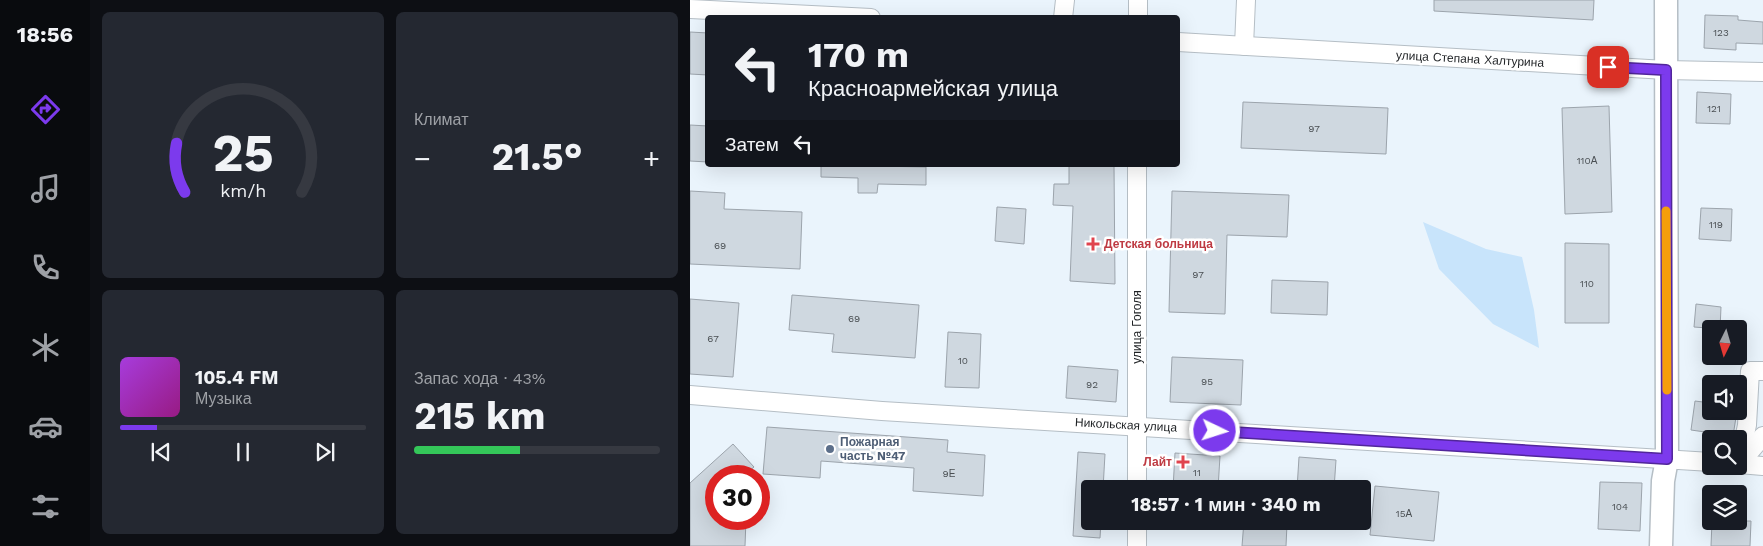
<!DOCTYPE html>
<html lang="ru">
<meta charset="utf-8">
<style>
:root{--surface:#171b24;--page:#242831;--text:#f1f3f6;--muted:#9ea1a6;--line:#363941;--accent:#7c3aed}
body{margin:0;font-family:"Work Sans",sans-serif;background:var(--page);color:var(--text);height:100vh;display:flex;flex-direction:column;font-size:19px;white-space:nowrap}
*{box-sizing:border-box;margin:0}
p{font-size:16px;color:var(--muted)}
.icon{flex:none;width:28px;height:28px;fill:none;stroke:currentColor;stroke-width:2;stroke-linecap:round;stroke-linejoin:round}
.map{position:relative;flex:1;overflow:hidden}
.sheet{display:flex;flex-direction:column;gap:12px;padding:12px;background:#0d0f14;width:600px}
.sheet>*{flex:none}
.hud{position:absolute;left:15px;top:15px;width:475px;height:152px;border-radius:5px;box-shadow:0 5px 20px #0002;background:#171b24;color:var(--text);overflow:hidden}
.needle{width:32px;rotate:185deg}
.tools{position:absolute;left:1012px;top:320px;display:grid;gap:10px}
.tools a{display:grid;place-items:center;width:45px;height:45px;border-radius:5px;background:var(--surface);box-shadow:0 5px 20px #0002;font-size:25px}
.speed{position:absolute;left:15px;top:465px;display:flex;gap:10px;font-size:25px;font-weight:700;text-align:center}
.speed>*{display:grid;place-content:center;width:65px;height:65px;border-radius:50%;background:var(--surface);box-shadow:0 5px 20px #0002;line-height:1}
.speed .limit{border:8px solid #d22;background:#fff;color:#111}
.pin{position:absolute;display:grid;place-items:center;width:42px;height:42px;color:#fff;margin:-21px;border-radius:10px;box-shadow:0 2px 8px #0006}
.me{position:absolute;width:55px;margin:-28px;rotate:94deg;stroke-linejoin:round;filter:drop-shadow(0 0 4px #0008)}
.turn{display:flex;align-items:center;gap:18px;height:105px;padding:0 20px;font-size:22px}
.turn .icon{width:65px;height:65px;stroke-width:2.5}
.turn b{display:block;font-size:35px;line-height:42px}
.then{display:flex;align-items:center;height:48px;padding:0 20px;background:#0003;gap:10px;font-size:19px}
.big{font-size:38px;font-weight:700;line-height:1.1}
.sheet .widget{flex:1;display:flex;flex-direction:column;justify-content:center;gap:8px;min-width:0;padding:0 18px;border-radius:8px;background:var(--page)}
.sheet .dial{align-items:center;gap:0}
.dial svg{height:130px;overflow:visible;fill:none;stroke:var(--line);stroke-width:7;stroke-linecap:round;text-anchor:middle}
.dial text{fill:var(--text);stroke:none}
.song{display:flex;align-items:center;gap:15px}
.cover{width:60px;height:60px;border-radius:8px;background:linear-gradient(135deg,hsl(280 70% 55%),hsl(310 70% 35%))}
.played{height:5px;border-radius:2px;background:linear-gradient(90deg,var(--accent) 15%,var(--line) 15%)}
.keys{display:flex;justify-content:space-around;direction:ltr}
.heat{display:flex;justify-content:space-between;align-items:center;font-size:28px;direction:ltr}
.charge{height:8px;border-radius:4px;background:linear-gradient(90deg,#34c759 43%,var(--line) 0)}
.sheet .tiles{flex:1;display:grid;gap:12px;grid-template-columns:repeat(2,1fr)}
.trip{position:absolute;left:391px;top:480px;width:290px;height:50px;border-radius:5px;background:var(--surface);box-shadow:0 5px 20px #0002;font-weight:700;line-height:50px;text-align:center}
main{display:flex;flex:1;min-height:0}
.dock{display:flex;flex-direction:column;width:90px;justify-content:space-around;align-items:center;background:#090b0e;color:var(--muted)}
.dock .icon{width:35px;height:35px}
.dock .current{color:var(--accent)}
.dock b{font-size:22px;color:var(--text)}
.map>svg:first-child{display:block}
.green{fill:#c8e4fb}
.building{fill:#cfd8e0;stroke:#9ca4ac}
.lines{fill:none;stroke-linecap:round;stroke-linejoin:round}
.minor-casing{stroke:#b5bec5;stroke-width:20}
.major-casing{stroke:#b5bec5;stroke-width:25}
.minor{stroke:#fff;stroke-width:18}
.major{stroke:#fff;stroke-width:22}
.route-casing{stroke:#51269a;stroke-width:12}
.route{stroke:#7c3aed;stroke-width:9}
.slow{stroke:#f59e0b;stroke-width:9}
.health-dot{fill:#e0444e;stroke:#fff;stroke-width:2}
.service-dot{fill:#5c6f8a;stroke:#fff;stroke-width:2}
.labels{text-anchor:middle;stroke-width:5;stroke-linejoin:round;paint-order:stroke}
.number-label{font-size:10px;fill:#4a4f53}
.street-label{font-size:12px;fill:#1e2124;stroke:#fff}
.health-label{font-size:12px;font-weight:bold;fill:#be3a42;stroke:#fff;text-anchor:start}
.service-label{font-size:12px;font-weight:bold;fill:#4e5e75;stroke:#fff;text-anchor:start}
</style>
<main>
<nav class="dock">
<b>18:56</b>
<svg class="icon current" aria-label="directions" viewBox="0 0 24 24"><path d="M12 3l9 9-9 9-9-9zM9 14v-3h6M13 9l2 2-2 2"/></svg>
<svg class="icon" aria-label="music" viewBox="0 0 24 24"><path d="M9 18V5l10-2v13"/><circle cx="6" cy="18" r="3"/><circle cx="16" cy="16" r="3"/></svg>
<svg class="icon" aria-label="phone" viewBox="0 0 24 24"><path d="M5 4h4l2 5-3 2q2 4 5 5l2-3 5 2v4C11 20 4 13 5 4z"/></svg>
<svg class="icon" aria-label="climate" viewBox="0 0 24 24"><path d="M12 3v18M4 7l16 10M4 17L20 7"/></svg>
<svg class="icon" aria-label="car" viewBox="0 0 24 24"><path d="M5 17H2v-5l4-1 3-4h7l3 4 3 1v5h-3M9 17h6M6 11h13"/><circle cx="7" cy="17" r="2"/><circle cx="17" cy="17" r="2"/></svg>
<svg class="icon" aria-label="filters" viewBox="0 0 24 24"><path d="M4 7h16M4 17h16"/><circle cx="9" cy="7" r="2"/><circle cx="15" cy="17" r="2"/></svg>
</nav>
<section class="sheet">
<div class="tiles">
<div class="widget dial"><svg viewBox="0 0 100 80">
<path d="M14 69A42 42 0 1 1 86 69"/>
<path d="M14 69A42 42 0 0 1 9 39" stroke="#7c3aed"/>
<text x="50" y="56" font-size="32" font-weight="700">25</text>
<text x="50" y="72" font-size="11">km/h</text>
</svg></div>
<div class="widget"><p>Климат</p>
<div class="heat"><a>−</a><b class="big">21.5°</b><a>+</a></div>
</div>
<div class="widget">
<div class="song"><i class="cover"></i><div><b>105.4 FM</b><p>Музыка</p></div></div>
<div class="played"></div>
<div class="keys"><svg class="icon" aria-label="previous" viewBox="0 0 24 24"><path d="M18 5L8 12l10 7zM5 5v14"/></svg><svg class="icon" aria-label="pause" viewBox="0 0 24 24"><path d="M8 5v14M16 5v14"/></svg><svg class="icon" aria-label="next" viewBox="0 0 24 24"><path d="M6 5l10 7-10 7zM19 5v14"/></svg></div>
</div>
<div class="widget"><p>Запас хода · 43%</p><b class="big">215 km</b><div class="charge"></div></div>
</div>
</section>
<div class="map">
<svg width="1073" height="546" viewBox="0 0 1073 546">
<rect width="100%" height="100%" fill="#eaf4fc"/>
<path class="green" d="M733,222l63,27 36,8 12,53 5,38 -46,-24 -54,-55z"/>
<g class="building">
<path d="M744,0h160l-1,20 -159,-9z"/>
<path d="M1015,15l33,1v4l25,2v22l-27,-1v7l-32,-2z"/>
<path d="M0,32l18,1v42l-18,-1z"/>
<path d="M1007,92l34,2 -1,30 -34,-1z"/>
<path d="M553,102l145,6 -2,46 -145,-6z"/>
<path d="M919,106l3,106 -47,2 -3,-106z"/>
<path d="M0,125l18,1v36l-18,-1z"/>
<path d="M131,165l105,2v18l-48,-1 -1,9h-19v-15l-37,-1z"/>
<path d="M379,165h45l1,119 -45,-3 3,-75 -20,-1 1,-21h15z"/>
<path d="M0,191l35,2 -1,16 78,3 -2,57 -110,-5z"/>
<path d="M482,191l117,4 -2,42 -60,-2 -2,79 -56,-2z"/>
<path d="M307,207l29,2 -2,35 -29,-3z"/>
<path d="M1011,208l31,1 -1,32 -32,-2z"/>
<path d="M875,243l44,1v79h-44z"/>
<path d="M582,280l56,2 -1,33 -56,-2z"/>
<path d="M102,295l127,10 -4,53 -83,-6 2,-18 -45,-4z"/>
<path d="M0,299l49,4 -6,74 -43,-3z"/>
<path d="M1006,304l25,3 -1,22 -26,-2z"/>
<path d="M258,332l33,2 -2,54 -34,-1z"/>
<path d="M482,357l71,3 -2,45 -71,-3z"/>
<path d="M378,366l50,4 -2,32 -50,-4z"/>
<path d="M1005,401l16,2v8h26l-4,25 -42,-6z"/>
<path d="M77,427l181,13 -1,12 38,3 -2,41 -70,-5 1,-23 -93,-7 -1,17 -57,-4z"/>
<path d="M43,444l21,23 -11,9h-27v43h30l-1,27h-55v-63z"/>
<path d="M388,452l27,2 -2,35h-13v32h11l-1,17 -27,-2z"/>
<path d="M485,453l45,3 -2,33h-45z"/>
<path d="M609,457l37,3 -2,29h-37z"/>
<path d="M910,482l42,1 -2,48 -42,-2z"/>
<path d="M685,486l64,6 -5,49 -64,-6z"/>
<path d="M554,521l43,3 -1,22h-44z"/>
<path d="M1022,521h39l-1,25h-39z"/>
</g>
<g class="lines">
<defs>
<g id="minor">
<path d="M0,9l181,9"/>
<path d="M373,18l2,-18"/>
<path d="M448,18v-18"/>
<path d="M488,42l488,28 97,2"/>
<path d="M554,46l2,-46"/>
<path d="M0,395l192,16 829,51"/>
<path d="M1051,462l22,-26"/>
<path d="M1049,463l8,-38 3,-54h13"/>
<path d="M1049,464l24,2"/>
<path d="M447,489v-324"/>
<path d="M447,546v-25"/>
</g>
<path id="major" d="M971,546l2,-65 4,-22 -1,-459"/>
</defs>
<use href="#minor" class="minor-casing"/>
<use href="#major" class="major-casing"/>
<use href="#minor" class="minor"/>
<use href="#major" class="major"/>
</g>
<g class="lines">
<defs>
<path id="route" d="M525,431l452,28 -1,-389 -58,-3"/>
</defs>
<use href="#route" class="route-casing"/>
<use href="#route" class="route"/>
<path class="slow" d="M976,211l1,179"/>
</g>
<g class="health-dot">
<path d="M400.5 236.5h5v5h5v5h-5v5h-5v-5h-5v-5h5z"/>
<path d="M490.5 454.5h5v5h5v5h-5v5h-5v-5h-5v-5h5z"/>
</g>
<circle class="service-dot" cx="140" cy="449" r="5"/>
<g class="labels">
<g class="number-label">
<text x="1031" y="36">123</text>
<text x="1024" y="112">121</text>
<text x="624" y="132">97</text>
<text x="897" y="164">110А</text>
<text x="1026" y="228">119</text>
<text x="30" y="249">69</text>
<text x="508" y="278">97</text>
<text x="897" y="287">110</text>
<text x="164" y="322">69</text>
<text x="23" y="342">67</text>
<text x="273" y="364">10</text>
<text x="517" y="385">95</text>
<text x="402" y="388">92</text>
<text x="507" y="476">11</text>
<text x="259" y="477">9Е</text>
<text x="930" y="510">104</text>
<text x="714" y="517">15А</text>
</g>
<g class="street-label">
<text transform="translate(780 59) rotate(3)" y="4">улица Степана Халтурина</text>
<text transform="translate(447 327) rotate(-90)" y="4">улица Гоголя</text>
<text transform="translate(436 425) rotate(3)" y="4">Никольская улица</text>
</g>
<g class="health-label">
<text x="414" y="248">Детская больница</text>
<text x="482" y="466" text-anchor="end">Лайт</text>
</g>
<g class="service-label">
<text x="150" y="446">Пожарная<tspan x="150" dy="14">часть №47</tspan></text>
</g>
</g>
</svg>
<div class="tools">
<a><svg class="needle" viewBox="-14 -14 28 28"><path d="M0-13l5 13h-10z" fill="#e53935"/><path d="M0 13l5-13h-10z" fill="#9ea1a6"/></svg></a>
<a><svg class="icon" aria-label="sound" viewBox="0 0 24 24"><path d="M4 9h4l5-4v14l-5-4H4zM17 9q2 3 0 6"/></svg></a>
<a><svg class="icon" aria-label="search" viewBox="0 0 24 24"><circle cx="10" cy="10" r="6"/><path d="M15 15l6 6"/></svg></a>
<a><svg class="icon" aria-label="layers" viewBox="0 0 24 24"><path d="M12 4l9 5-9 5-9-5zM3 14l9 5 9-5"/></svg></a>
</div>
<div class="speed"><div class="limit">30</div></div>
<div class="pin" style="left:918px;top:67px;background:#d93025"><svg class="icon" aria-label="arrive" viewBox="0 0 24 24"><path d="M6 21V4h12l-3 4 3 4H6"/></svg></div>
<svg class="me" style="left:525px;top:431px" viewBox="-20 -20 40 40"><circle r="17" fill="#7c3aed" stroke="#fff" stroke-width="3"/><path d="M0-11L8 9 0 5-8 9z" fill="#fff"/></svg>
<div class="trip">18:57 · 1 мин · 340 m</div>
<div class="hud">
<div class="turn"><svg class="icon" aria-label="left" viewBox="0 0 24 24"><path d="M17 20v-9H6M10 6l-5 5 5 5"/></svg><div><b>170 m</b>Красноармейская улица</div></div>
<div class="then">Затем<svg class="icon" aria-label="left" viewBox="0 0 24 24"><path d="M17 20v-9H6M10 6l-5 5 5 5"/></svg></div>
</div>
</div>
</main>
